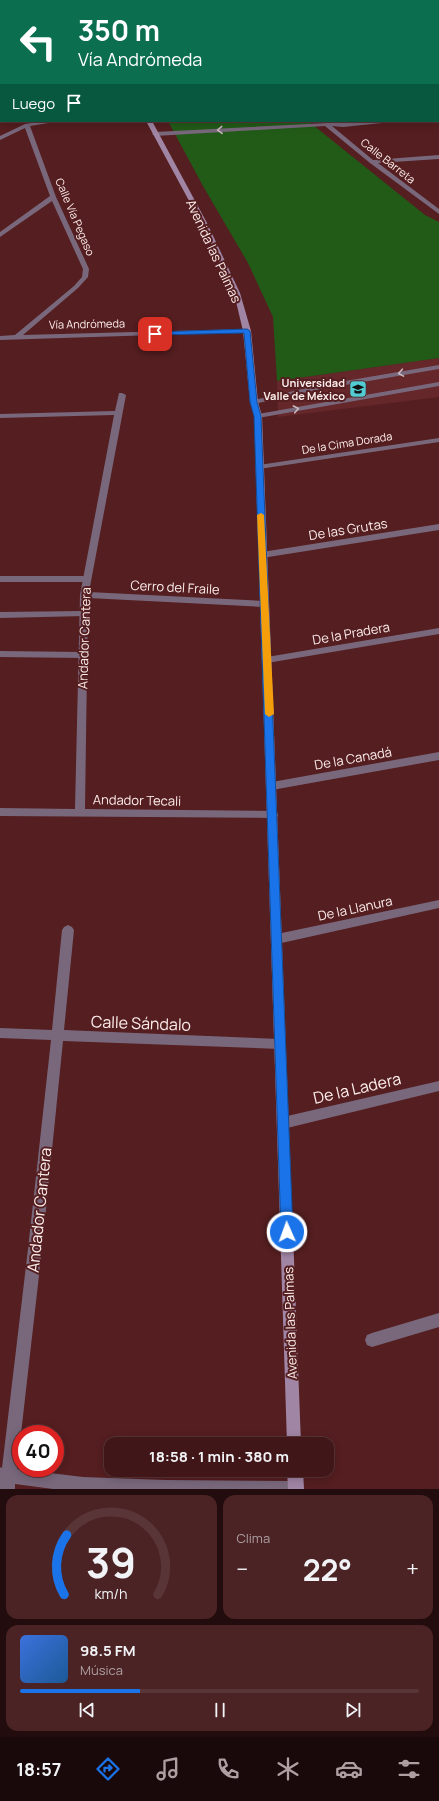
<!DOCTYPE html>
<html lang="es">
<meta charset="utf-8">
<style>
:root{--surface:#401618;--page:#4b2325;--text:#f1f3f6;--muted:#ae9fa2;--line:#593537;--accent:#1a73e8}
body{margin:0;font-family:Manrope,sans-serif;background:var(--page);color:var(--text);height:100vh;display:flex;flex-direction:column;font-size:15px;white-space:nowrap}
*{box-sizing:border-box;margin:0}
p{font-size:13px;color:var(--muted)}
.icon{flex:none;width:22px;height:22px;fill:none;stroke:currentColor;stroke-width:2;stroke-linecap:round;stroke-linejoin:round}
.map{position:relative;height:1489px;overflow:hidden}
.details{display:flex;flex-direction:column;gap:6px;padding:6px;background:#230c0d;flex:1}
.details>*{flex:none}
.top-card{position:absolute;left:0px;top:0px;width:439px;height:122px;box-shadow:0 2px 10px #0003,0 0 0 1px var(--line);background:#0b6e4f;color:#fff;overflow:hidden}
.speed{position:absolute;left:12px;top:1425px;display:flex;gap:8px;font-size:20px;font-weight:700;text-align:center}
.speed>*{display:grid;place-content:center;width:52px;height:52px;border-radius:50%;background:var(--surface);box-shadow:0 2px 10px #0003,0 0 0 1px var(--line);line-height:1}
.speed .limit{border:6px solid #d22;background:#fff;color:#111}
.pin{position:absolute;display:grid;place-items:center;width:34px;height:34px;color:#fff;margin:-17px;border-radius:8px;box-shadow:0 2px 6px #0006}
.me{position:absolute;width:44px;margin:-22px;rotate:358deg;stroke-linejoin:round;filter:drop-shadow(0 0 3px #0008)}
.turn{display:flex;align-items:center;gap:14px;height:84px;padding:0 12px;font-size:18px}
.turn .icon{width:52px;height:52px;stroke-width:2.5}
.turn b{display:block;font-size:28px;line-height:34px}
.then{display:flex;align-items:center;height:38px;padding:0 12px;background:#0003;gap:8px;font-size:15px}
.big{font-size:30px;font-weight:700;line-height:1.1}
.details .card{flex:1;display:flex;flex-direction:column;justify-content:center;gap:6px;min-width:0;padding:0 14px;border-radius:12px;background:var(--page)}
.details .dial{align-items:center;gap:0}
.dial svg{height:104px;overflow:visible;fill:none;stroke:var(--line);stroke-width:7;stroke-linecap:round;text-anchor:middle}
.dial text{fill:var(--text);stroke:none}
.song{display:flex;align-items:center;gap:12px}
.cover{width:48px;height:48px;border-radius:6px;background:linear-gradient(135deg,hsl(220 70% 55%),hsl(210 70% 35%))}
.played{height:4px;border-radius:2px;background:linear-gradient(90deg,var(--accent) 30%,var(--line) 30%)}
.keys{display:flex;justify-content:space-around;direction:ltr}
.heat{display:flex;justify-content:space-between;align-items:center;font-size:22px;direction:ltr}
.details .tiles{flex:1;display:grid;gap:6px;grid-template-columns:1fr 1fr}
.card:last-child{grid-column:span 2}
.trip{position:absolute;left:104px;top:1437px;width:230px;height:40px;border-radius:12px;background:var(--surface);box-shadow:0 2px 10px #0003,0 0 0 1px var(--line);font-weight:700;line-height:40px;text-align:center}
.tabs{display:flex;height:64px;justify-content:space-around;align-items:center;background:#1a090a;color:var(--muted)}
.tabs .icon{width:28px;height:28px}
.tabs .active{color:var(--accent)}
.tabs b{font-size:18px;color:var(--text)}
.map>svg:first-child{display:block}
.built{fill:#65272a}
.green{fill:#225b18}
.lines{fill:none;stroke-linecap:round;stroke-linejoin:round}
.lane{fill:#79687c;fill-rule:evenodd}
.street{fill:#79687c;fill-rule:evenodd}
.secondary{fill:#a085a5;fill-rule:evenodd}
.oneway{stroke:#c8b8bf}
.route{fill:#1a73e8;stroke:#114b97}
.slow{fill:#f59e0b}
.labels{text-anchor:middle;stroke-width:4;stroke-linejoin:round;paint-order:stroke}
.far-street-label{font-size:11px;fill:#fcedec;stroke:#551e20}
.far-poi-label{font-size:11px;font-weight:bold;fill:#fcedec;stroke:#551e20;text-anchor:end}
.street-label{font-size:13px;fill:#fcedec;stroke:#551e20}
.near-street-label{font-size:16px;fill:#fcedec;stroke:#551e20}
</style>
<div class="map">
<svg width="439" height="1489" viewBox="0 0 439 1489">
<rect width="100%" height="100%" fill="#551e20"/>
<path class="built" d="M439,358v39l-161,20 -1,-36z"/>
<g class="green">
<path d="M157,0h144l1,1h-145z"/>
<path d="M168,121h140l117,94 14,7v136l-162,23 -4,-64 -25,-54 -45,-77z"/>
</g>
<g class="lines">
<g class="lane">
<path d="M439,365v4l-123,21 -62,14 -4,-2 4,-2 62,-14z"/>
<path d="M439,382v4l-181,32 -4,-2 4,-2z"/>
<path d="M0,576h87l4,3 -4,3h-87z"/>
<path d="M82,611l5,3 -2,2 -85,2v-6z"/>
<path d="M0,651l83,1 5,3 -5,3 -83,-1z"/>
</g>
<g class="street">
<rect x="369" y="0" width="5" height="1"/>
<rect x="0" y="18" width="1" height="2"/>
<path d="M0,35h1l-1,8z"/>
<path d="M438,46l1,1v4l-1,-1z"/>
<rect x="0" y="61" width="1" height="4"/>
<rect x="438" y="67" width="1" height="4"/>
<rect x="438" y="114" width="1" height="4"/>
<path d="M45,121h16l-31,5 26,71 33,72 -1,8 -10,11 -55,47 224,-6 2,1v2l-249,8v-4l15,-1 59,-49 8,-9 1,-8 -31,-68 -52,36v-5l50,-36 -25,-68 -25,12v-4l25,-12z"/>
<path d="M366,121h19l-3,2 -39,4 -11,-1 41,34 66,-5v4l-61,4 61,46v5l-69,-51 -45,-37 -170,10 -3,-2 3,-2z"/>
<path d="M119,393h3l4,2 -37,197 175,9 5,3 -5,3 -176,-9 -3,211 188,2 4,1 1,3 -1,3 -277,-2v-8l75,1 5,-214 34,-180 -114,3v-4l115,-3z"/>
<path d="M439,438v4l-180,27 -4,-2 4,-2z"/>
<path d="M439,524v6l-177,28 -4,-3 4,-3z"/>
<path d="M439,628v6l-172,29 -5,-3 5,-3z"/>
<path d="M439,752v8l-167,30 -4,-1 -1,-3 1,-3 4,-1z"/>
<path d="M439,900v8l-162,36 -4,-2 -2,-3 2,-3 4,-2z"/>
<path d="M68,925l4,2 2,3 -10,100 216,9 4,1 2,4 -2,4 -4,1 -217,-8 -21,208 -25,220 66,8 83,3 124,1 5,3 3,5h-245l-38,-5v5h-15v-22l2,1 26,-219 23,-209 -51,-2v-10l52,2 10,-100 2,-3z"/>
<path d="M439,1081v10l-156,38 -4,-2 -2,-4 2,-4 4,-2z"/>
<path d="M439,1313v14l-67,20 -5,-2 -2,-5 2,-5 5,-2z"/>
</g>
<g class="secondary">
<rect x="138" y="0" width="4" height="1"/>
<path d="M146,121h6l55,102 33,70 11,38 7,71 4,14 39,1028h-14l-33,-1028 -4,-14 -7,-71 -9,-38 -33,-70z"/>
<path d="M287,1470h16l1,19h-16z"/>
</g>
</g>
<defs><path id="oneway-chevron" d="M-2-3.5L2.5 0L-2 3.5" fill="none" stroke-width="1.6" stroke-linecap="round" stroke-linejoin="round"/></defs>
<g class="oneway">
<use href="#oneway-chevron" transform="translate(220 130) rotate(177)"/>
<use href="#oneway-chevron" transform="translate(401 373) rotate(170)"/>
<use href="#oneway-chevron" transform="translate(296 409) rotate(-11)"/>
</g>
<path class="route" d="M247,329l3,2 7,71 4,14 32,816 -2,4 -4,2 -4,-2 -2,-4 -27,-816 -4,-14 -6,-69 -89,2 -3,-1 3,-2z"/>
<path class="slow" d="M261,513l3,2 10,199 -5,3 -4,-3 -8,-199z"/>
<defs>
<symbol id="university-square" viewBox="-11 -11 22 22"><rect x="-9" y="-9" width="18" height="18" rx="4" fill="#51ccd3" stroke="#551e20"/><path d="M0-5L7-2L0 1L-7-2ZM-4 1L0 2.5L4 1V4Q0 6-4 4Z" fill="#111"/></symbol>
</defs>
<g fill-rule="evenodd">
<use href="#university-square" x="348" y="379" width="20" height="20"/>
</g>
<g class="labels">
<g class="far-street-label">
<text transform="translate(388 161) rotate(38)" y="4">Calle Barreta</text>
<text transform="translate(75 217) rotate(67)" y="4">Calle Vía Pegaso</text>
<text transform="translate(87 324) rotate(-1)" y="4">Vía Andrómeda</text>
<text transform="translate(347 443) rotate(-9)" y="4">De la Cima Dorada</text>
</g>
<g class="far-poi-label">
<text x="345" y="387">Universidad<tspan x="345" dy="13">Valle de México</tspan></text>
</g>
<g class="street-label">
<text transform="translate(214 251) rotate(65)" y="5">Avenida las Palmas</text>
<text transform="translate(348 529) rotate(-9)" y="5">De las Grutas</text>
<text transform="translate(175 587) rotate(3)" y="5">Cerro del Fraile</text>
<text transform="translate(351 633) rotate(-10)" y="5">De la Pradera</text>
<text transform="translate(84 638) rotate(-88)" y="5">Andador Cantera</text>
<text transform="translate(353 758) rotate(-10)" y="5">De la Canadá</text>
<text transform="translate(137 800) rotate(1)" y="5">Andador Tecali</text>
<text transform="translate(355 908) rotate(-12)" y="5">De la Llanura</text>
<text transform="translate(290 1323) rotate(-92)" y="5">Avenida las Palmas</text>
</g>
<g class="near-street-label">
<text transform="translate(141 1023) rotate(2)" y="6">Calle Sándalo</text>
<text transform="translate(357 1088) rotate(-13)" y="6">De la Ladera</text>
<text transform="translate(39 1210) rotate(-84)" y="6">Andador Cantera</text>
</g>
</g>
</svg>
<div class="speed"><div class="limit">40</div></div>
<div class="pin" style="left:155px;top:334px;background:#d93025"><svg class="icon" aria-label="arrive" viewBox="0 0 24 24"><path d="M6 21V4h12l-3 4 3 4H6"/></svg></div>
<svg class="me" style="left:287px;top:1232px" viewBox="-20 -20 40 40"><circle r="17" fill="#1a73e8" stroke="#fff" stroke-width="3"/><path d="M0-11L8 9 0 5-8 9z" fill="#fff"/></svg>
<div class="trip">18:58 · 1 min · 380 m</div>
<div class="top-card">
<div class="turn"><svg class="icon" aria-label="left" viewBox="0 0 24 24"><path d="M17 20v-9H6M10 6l-5 5 5 5"/></svg><div><b>350 m</b>Vía Andrómeda</div></div>
<div class="then">Luego<svg class="icon" aria-label="arrive" viewBox="0 0 24 24"><path d="M6 21V4h12l-3 4 3 4H6"/></svg></div>
</div>
</div>
<section class="details">
<div class="tiles">
<div class="card dial"><svg viewBox="0 0 100 80">
<path d="M14 69A42 42 0 1 1 86 69"/>
<path d="M14 69A42 42 0 0 1 16 23" stroke="#1a73e8"/>
<text x="50" y="56" font-size="32" font-weight="700">39</text>
<text x="50" y="72" font-size="11">km/h</text>
</svg></div>
<div class="card"><p>Clima</p>
<div class="heat"><a>−</a><b class="big">22°</b><a>+</a></div>
</div>
<div class="card">
<div class="song"><i class="cover"></i><div><b>98.5 FM</b><p>Música</p></div></div>
<div class="played"></div>
<div class="keys"><svg class="icon" aria-label="previous" viewBox="0 0 24 24"><path d="M18 5L8 12l10 7zM5 5v14"/></svg><svg class="icon" aria-label="pause" viewBox="0 0 24 24"><path d="M8 5v14M16 5v14"/></svg><svg class="icon" aria-label="next" viewBox="0 0 24 24"><path d="M6 5l10 7-10 7zM19 5v14"/></svg></div>
</div>
</div>
</section>
<nav class="tabs">
<b>18:57</b>
<svg class="icon active" aria-label="directions" viewBox="0 0 24 24"><path d="M12 3l9 9-9 9-9-9zM9 14v-3h6M13 9l2 2-2 2"/></svg>
<svg class="icon" aria-label="music" viewBox="0 0 24 24"><path d="M9 18V5l10-2v13"/><circle cx="6" cy="18" r="3"/><circle cx="16" cy="16" r="3"/></svg>
<svg class="icon" aria-label="phone" viewBox="0 0 24 24"><path d="M5 4h4l2 5-3 2q2 4 5 5l2-3 5 2v4C11 20 4 13 5 4z"/></svg>
<svg class="icon" aria-label="climate" viewBox="0 0 24 24"><path d="M12 3v18M4 7l16 10M4 17L20 7"/></svg>
<svg class="icon" aria-label="car" viewBox="0 0 24 24"><path d="M5 17H2v-5l4-1 3-4h7l3 4 3 1v5h-3M9 17h6M6 11h13"/><circle cx="7" cy="17" r="2"/><circle cx="17" cy="17" r="2"/></svg>
<svg class="icon" aria-label="filters" viewBox="0 0 24 24"><path d="M4 7h16M4 17h16"/><circle cx="9" cy="7" r="2"/><circle cx="15" cy="17" r="2"/></svg>
</nav>
